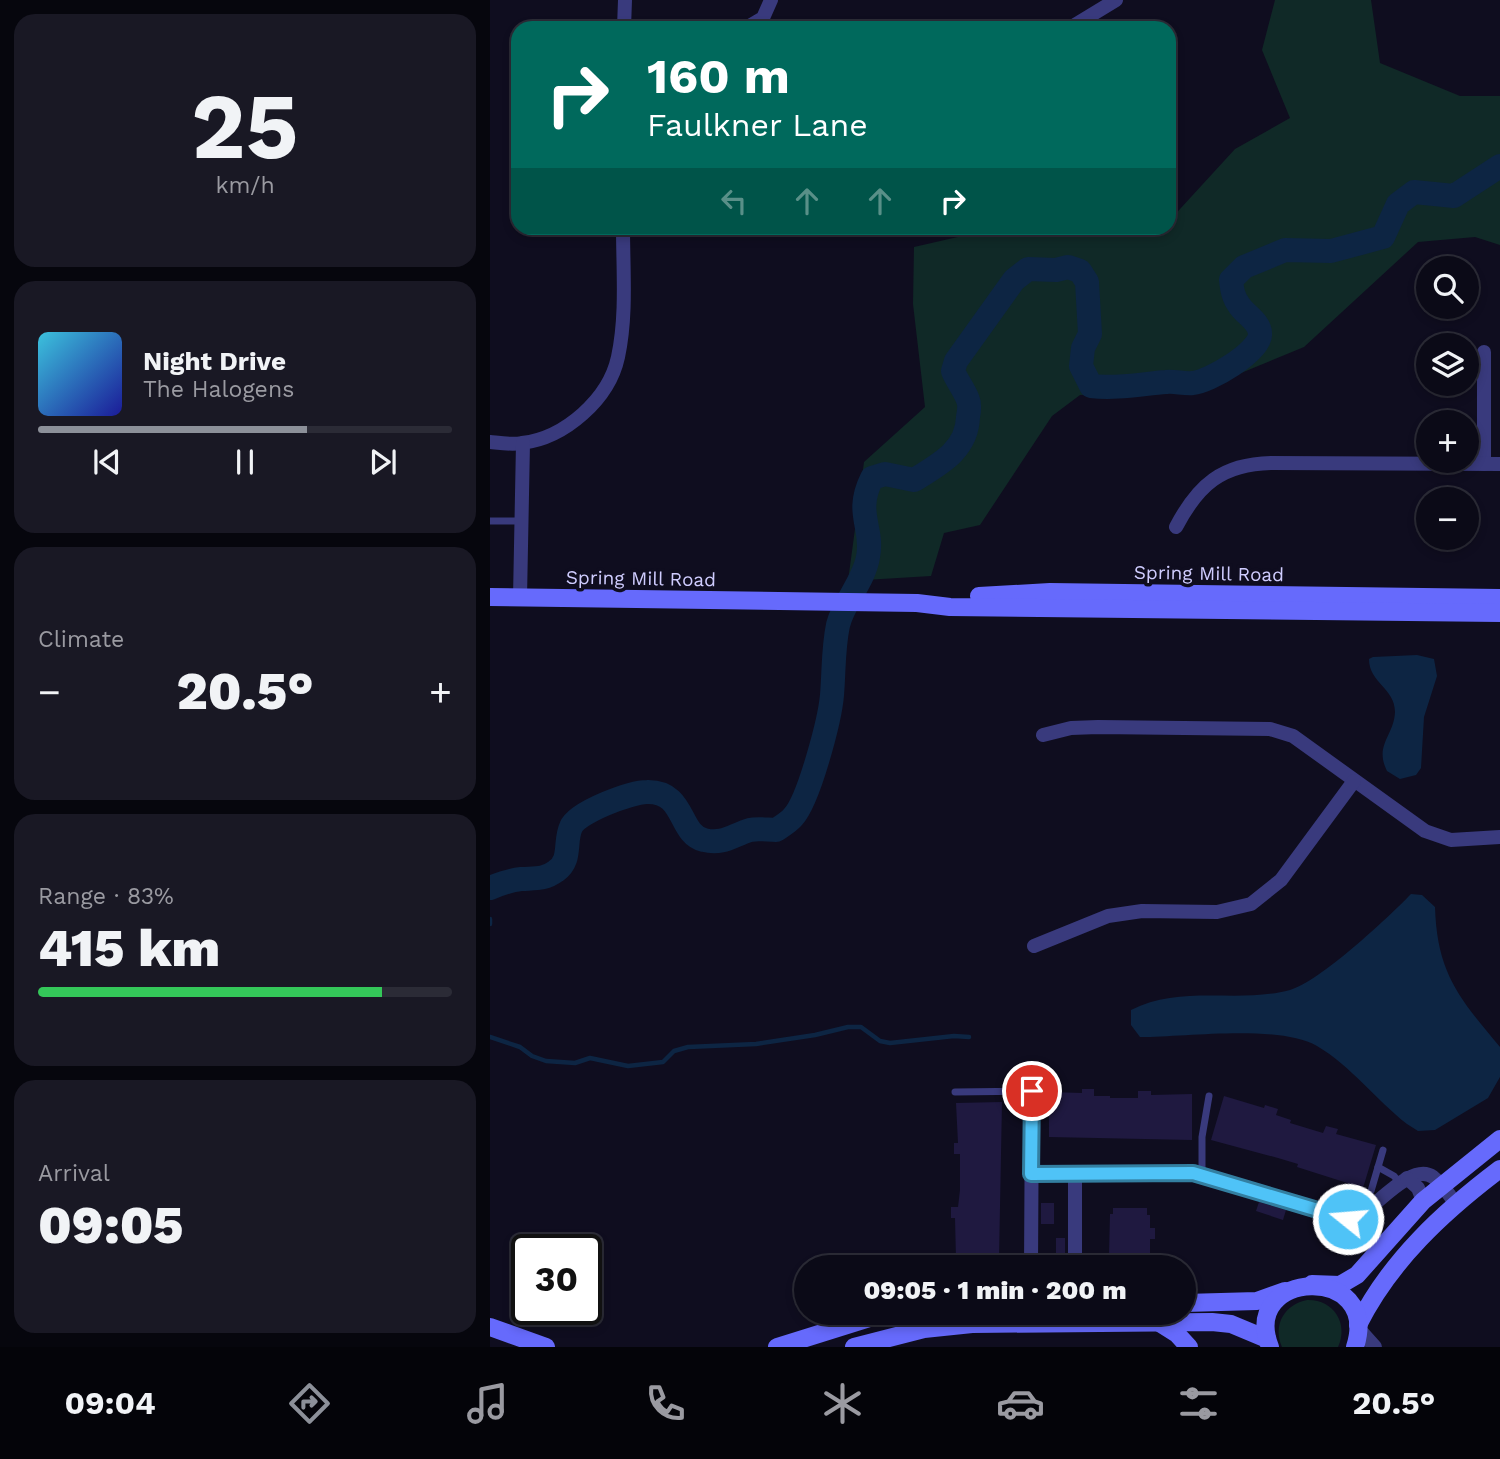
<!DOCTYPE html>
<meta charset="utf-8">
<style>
:root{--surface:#0b0a17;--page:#191824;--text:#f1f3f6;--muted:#9a9aa1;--line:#2b2b36;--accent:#8c9099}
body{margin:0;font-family:"Work Sans",sans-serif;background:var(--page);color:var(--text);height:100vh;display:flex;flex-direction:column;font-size:26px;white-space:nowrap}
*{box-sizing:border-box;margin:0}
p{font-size:23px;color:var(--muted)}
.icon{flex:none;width:38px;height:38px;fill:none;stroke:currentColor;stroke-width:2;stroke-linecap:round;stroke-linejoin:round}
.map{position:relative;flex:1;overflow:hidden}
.panel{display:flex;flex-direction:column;gap:14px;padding:14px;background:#06060d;width:490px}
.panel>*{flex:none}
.banner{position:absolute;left:21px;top:21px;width:665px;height:214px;border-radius:21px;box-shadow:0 4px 10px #0003,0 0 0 2px var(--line);background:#00695c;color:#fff;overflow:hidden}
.buttons{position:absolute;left:926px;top:256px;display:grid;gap:14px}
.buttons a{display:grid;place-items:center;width:63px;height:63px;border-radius:50%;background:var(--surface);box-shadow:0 4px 10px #0003,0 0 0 2px var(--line);font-size:35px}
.speed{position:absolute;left:21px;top:1234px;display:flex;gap:14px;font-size:35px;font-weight:700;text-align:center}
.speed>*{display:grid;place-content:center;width:91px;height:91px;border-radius:50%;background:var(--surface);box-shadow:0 4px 10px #0003,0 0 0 2px var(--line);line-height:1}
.speed .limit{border:4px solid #111;border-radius:10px;background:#fff;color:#111}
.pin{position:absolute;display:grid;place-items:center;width:60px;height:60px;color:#fff;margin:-30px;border:4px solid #fff;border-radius:50%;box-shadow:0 2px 7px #0007}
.me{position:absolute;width:77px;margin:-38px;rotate:287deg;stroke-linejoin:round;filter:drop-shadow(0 0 5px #0008)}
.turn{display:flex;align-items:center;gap:24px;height:147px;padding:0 21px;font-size:32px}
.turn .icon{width:91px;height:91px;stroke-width:2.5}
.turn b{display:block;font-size:49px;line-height:60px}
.lanes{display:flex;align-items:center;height:66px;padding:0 21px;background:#0003;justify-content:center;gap:35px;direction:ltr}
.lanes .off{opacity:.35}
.big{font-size:52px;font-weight:800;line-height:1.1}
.panel .tile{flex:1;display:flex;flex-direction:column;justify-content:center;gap:10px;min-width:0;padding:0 24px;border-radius:21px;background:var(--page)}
.panel .dial{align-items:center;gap:0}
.dial b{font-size:91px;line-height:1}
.song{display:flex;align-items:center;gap:21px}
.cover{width:84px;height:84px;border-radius:10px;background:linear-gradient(135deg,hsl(190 70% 55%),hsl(240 70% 35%))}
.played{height:7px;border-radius:4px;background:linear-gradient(90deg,var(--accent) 65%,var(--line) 65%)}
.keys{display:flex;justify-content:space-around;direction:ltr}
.heat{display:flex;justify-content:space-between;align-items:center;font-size:38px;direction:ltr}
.charge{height:10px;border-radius:5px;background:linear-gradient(90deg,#34c759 83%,var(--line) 0)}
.trip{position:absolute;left:304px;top:1255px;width:402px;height:70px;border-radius:35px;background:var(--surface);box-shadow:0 4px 10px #0003,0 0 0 2px var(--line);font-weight:800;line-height:70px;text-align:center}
.menu{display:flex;height:112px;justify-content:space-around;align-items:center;background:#040409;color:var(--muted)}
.menu .icon{width:49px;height:49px}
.menu .active{color:var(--accent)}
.menu b{font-size:32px;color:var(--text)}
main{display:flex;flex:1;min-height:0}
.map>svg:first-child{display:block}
.green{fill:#102927}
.water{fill:#0d2543}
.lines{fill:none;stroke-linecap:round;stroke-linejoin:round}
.stream{stroke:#0d2543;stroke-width:4.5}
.river{stroke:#0d2543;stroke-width:24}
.building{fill:#1f1940}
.lane{stroke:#393a7d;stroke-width:7}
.street{stroke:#393a7d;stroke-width:14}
.secondary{stroke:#666afc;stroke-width:18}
.route-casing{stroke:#337fa1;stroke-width:18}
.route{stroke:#4fc3f7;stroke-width:12}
.labels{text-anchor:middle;stroke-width:7;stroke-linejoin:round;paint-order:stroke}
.street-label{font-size:19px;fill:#cfccfe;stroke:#0f0d1f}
</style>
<main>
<section class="panel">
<div class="tile dial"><b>25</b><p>km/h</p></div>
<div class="tile">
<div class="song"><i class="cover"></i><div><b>Night Drive</b><p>The Halogens</p></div></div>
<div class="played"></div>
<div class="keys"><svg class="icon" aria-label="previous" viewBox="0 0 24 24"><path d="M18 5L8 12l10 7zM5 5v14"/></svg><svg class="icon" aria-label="pause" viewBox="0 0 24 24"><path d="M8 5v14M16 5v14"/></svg><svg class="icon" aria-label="next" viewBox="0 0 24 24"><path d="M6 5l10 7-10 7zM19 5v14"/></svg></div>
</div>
<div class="tile"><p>Climate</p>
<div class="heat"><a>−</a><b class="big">20.5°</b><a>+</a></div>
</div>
<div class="tile"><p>Range · 83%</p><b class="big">415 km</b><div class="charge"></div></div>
<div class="tile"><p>Arrival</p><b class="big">09:05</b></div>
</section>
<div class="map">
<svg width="1010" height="1347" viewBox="0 0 1010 1347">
<rect width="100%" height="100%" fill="#0f0d1f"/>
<g class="green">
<path d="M785,0h96l9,63 80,33h40v149l-25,-8 -57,5 -114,105 -109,45 -115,3 -28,21 -72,109 -36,8 -13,43 -83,5 16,-119 61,-55 -12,-103 1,-57 83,-19h111l6,7 45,-3 4,-4h6v-7l66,-72 55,-31 -28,-68z"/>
<path d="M817,1300c26,-1 42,23 31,47h-56c-10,-22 3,-43 25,-47z"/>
</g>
<g class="water">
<path d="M927,655l17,4 3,17 -13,41 -3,51 -5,7 -16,4 -13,-8c-13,-26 7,-35 8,-59 0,-24 -26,-29 -26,-53l4,-2z"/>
<path d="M921,894l11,1 13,12c2,67 25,92 65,140v30l-12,21 -53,32 -17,1 -11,-7c-31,-24 -56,-58 -90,-78 -39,-22 -131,-9 -177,-9l-9,-12v-15c50,-26 107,-6 159,-20 29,-8 98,-72 121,-96z"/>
</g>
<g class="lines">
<g class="stream">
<path d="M0,919v5"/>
<path d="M0,1037l30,10 12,9 14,5 29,2 15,-5 38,8 35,-4 11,-11 14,-4 68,-3 59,-9 33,-8h13l19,14 10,2 64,-7 15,1"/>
</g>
<path class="river" d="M0,888c10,-4 20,-8 31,-9 13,-1 23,1 35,-8 16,-11 8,-29 15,-44 6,-15 60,-35 76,-35 39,-1 31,42 57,48 19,5 29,-5 46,-10 8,-2 18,0 26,0 6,-4 13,-8 17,-13 16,-17 37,-98 39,-122 2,-24 1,-46 6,-70 6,-24 26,-44 30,-68 6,-30 -14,-43 4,-79l13,-4 29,6c26,-16 53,-30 54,-63 1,-5 2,-12 0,-17 -3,-9 -11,-19 -15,-29l3,-10 58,-81 14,-11 28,1 12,-3 12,4 7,11 3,52 -7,14 -2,18 10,20c25,3 50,-2 75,-4 9,-1 18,2 27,1 16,-1 66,-31 67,-48 1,-13 -15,-20 -21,-30 -6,-8 -7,-16 -8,-25l13,-13 41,-17 46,1 52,-14 15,-33 16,-12 40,4 46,-30"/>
</g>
<g class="building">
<path d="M592,1089h12v7h16v2h28v-7h13v4l41,-1v46l-143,-3v-45l33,1z"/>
<path d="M734,1096l40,12 1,-3 13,4 -2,6 15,5 -1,3 33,10 3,-7 12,3 -2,5 40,11 -13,43 -66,-21 1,-3 -20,-6 -67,-18z"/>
<path d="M512,1102l-3,157h-43l-1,-41h-4v-11h7l2,-17v-36h-6v-11h4l-2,-40z"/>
<path d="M769,1202l27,8 -3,10 -27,-9z"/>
<rect x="551" y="1203" width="13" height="21"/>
<path d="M623,1208h34v7h3v13h5v11h-5v17h-4l1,6h-34v-7h-4l1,-41h3z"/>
<rect x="566" y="1238" width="9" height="29"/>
</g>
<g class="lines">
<g class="lane">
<path d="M0,521h31"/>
<path d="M465,1092l77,-1"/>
<path d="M888,1167l16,9 6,7"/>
<path d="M712,1175v-38l7,-41"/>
<path d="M881,1191l12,-41"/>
</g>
<g class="street">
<path d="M134,27l58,1"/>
<path d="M134,28l1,-28"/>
<path d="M256,28l17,-10 8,-18"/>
<path d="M580,28l46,-28"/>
<path d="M0,442c10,1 22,3 32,1 43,-5 87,-44 96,-86 9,-42 5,-87 5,-129"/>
<path d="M994,464v-112"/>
<path d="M686,527c22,-42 46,-63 95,-64l229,1"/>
<path d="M30,598l3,-155"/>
<path d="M553,735l28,-7 27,-1 172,2 23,7 132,95 26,9 49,-3"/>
<path d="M544,946l74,-30 34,-5 75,1 34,-8 30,-24 73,-99"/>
<path d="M541,1174l162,-1 161,46c20,-9 57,-58 79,-42 9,7 16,17 22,26"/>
<path d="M917,1178l11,10 5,13"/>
<path d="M541,1267l1,-176"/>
<path d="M585,1267v-93"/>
<path d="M868,1328l17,19"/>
</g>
<g class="secondary">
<path d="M489,596l71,-4 450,6"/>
<path d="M0,597l427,6 33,4 550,6"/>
<path d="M822,1284l28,1 17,-10 66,-74 77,-62"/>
<path d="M695,1303l72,-2 28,-10"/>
<path d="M668,1322l19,12 12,13"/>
<path d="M868,1325c32,-64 85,-113 142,-156"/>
<path d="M0,1327l56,20"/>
<path d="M287,1347l112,-35"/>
<path d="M364,1347l70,-18 48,-5 240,-2 19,2 36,15"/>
<path d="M780,1347c-31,-78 112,-84 85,0"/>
</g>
</g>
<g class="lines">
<defs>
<path id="route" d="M542,1091l-1,83 162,-1 155,46"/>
</defs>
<use href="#route" class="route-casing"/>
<use href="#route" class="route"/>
</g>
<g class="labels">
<g class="street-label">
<text transform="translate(719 573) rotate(1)" y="7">Spring Mill Road</text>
<text transform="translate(151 578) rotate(1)" y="7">Spring Mill Road</text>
</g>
</g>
</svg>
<div class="buttons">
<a><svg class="icon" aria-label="search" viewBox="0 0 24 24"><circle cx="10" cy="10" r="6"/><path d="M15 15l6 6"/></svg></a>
<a><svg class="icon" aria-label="layers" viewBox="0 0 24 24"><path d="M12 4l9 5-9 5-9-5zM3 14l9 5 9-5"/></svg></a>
<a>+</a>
<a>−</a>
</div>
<div class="speed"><div class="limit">30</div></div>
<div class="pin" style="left:542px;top:1091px;background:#d93025"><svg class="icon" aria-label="arrive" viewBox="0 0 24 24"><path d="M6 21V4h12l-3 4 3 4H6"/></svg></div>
<svg class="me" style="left:858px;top:1219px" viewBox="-20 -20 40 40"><circle r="17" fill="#4fc3f7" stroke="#fff" stroke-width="3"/><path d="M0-11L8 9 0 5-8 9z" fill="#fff"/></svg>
<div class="trip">09:05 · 1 min · 200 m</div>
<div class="banner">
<div class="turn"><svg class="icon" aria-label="right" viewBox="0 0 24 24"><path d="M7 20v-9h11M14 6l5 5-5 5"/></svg><div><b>160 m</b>Faulkner Lane</div></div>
<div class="lanes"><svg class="icon off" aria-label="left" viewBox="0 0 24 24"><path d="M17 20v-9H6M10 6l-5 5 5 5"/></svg><svg class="icon off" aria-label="ahead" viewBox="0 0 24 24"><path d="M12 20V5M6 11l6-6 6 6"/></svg><svg class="icon off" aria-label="ahead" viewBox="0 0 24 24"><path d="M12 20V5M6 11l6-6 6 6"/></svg><svg class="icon" aria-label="right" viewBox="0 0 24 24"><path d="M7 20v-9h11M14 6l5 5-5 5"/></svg></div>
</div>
</div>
</main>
<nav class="menu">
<b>09:04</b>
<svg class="icon active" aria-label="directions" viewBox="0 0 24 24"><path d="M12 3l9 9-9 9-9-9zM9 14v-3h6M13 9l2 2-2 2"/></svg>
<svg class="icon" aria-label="music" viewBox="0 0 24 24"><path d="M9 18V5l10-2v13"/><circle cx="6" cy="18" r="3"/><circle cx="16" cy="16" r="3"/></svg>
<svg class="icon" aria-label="phone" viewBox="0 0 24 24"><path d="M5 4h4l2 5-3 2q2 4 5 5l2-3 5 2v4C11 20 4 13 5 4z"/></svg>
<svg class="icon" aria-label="climate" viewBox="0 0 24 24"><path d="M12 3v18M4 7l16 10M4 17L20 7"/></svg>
<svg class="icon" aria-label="car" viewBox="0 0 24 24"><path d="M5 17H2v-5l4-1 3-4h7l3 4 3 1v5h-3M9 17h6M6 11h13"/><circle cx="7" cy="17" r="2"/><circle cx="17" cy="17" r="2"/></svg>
<svg class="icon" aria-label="filters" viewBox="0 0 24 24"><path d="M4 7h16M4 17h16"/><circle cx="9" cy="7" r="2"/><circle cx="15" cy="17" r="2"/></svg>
<b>20.5°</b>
</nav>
